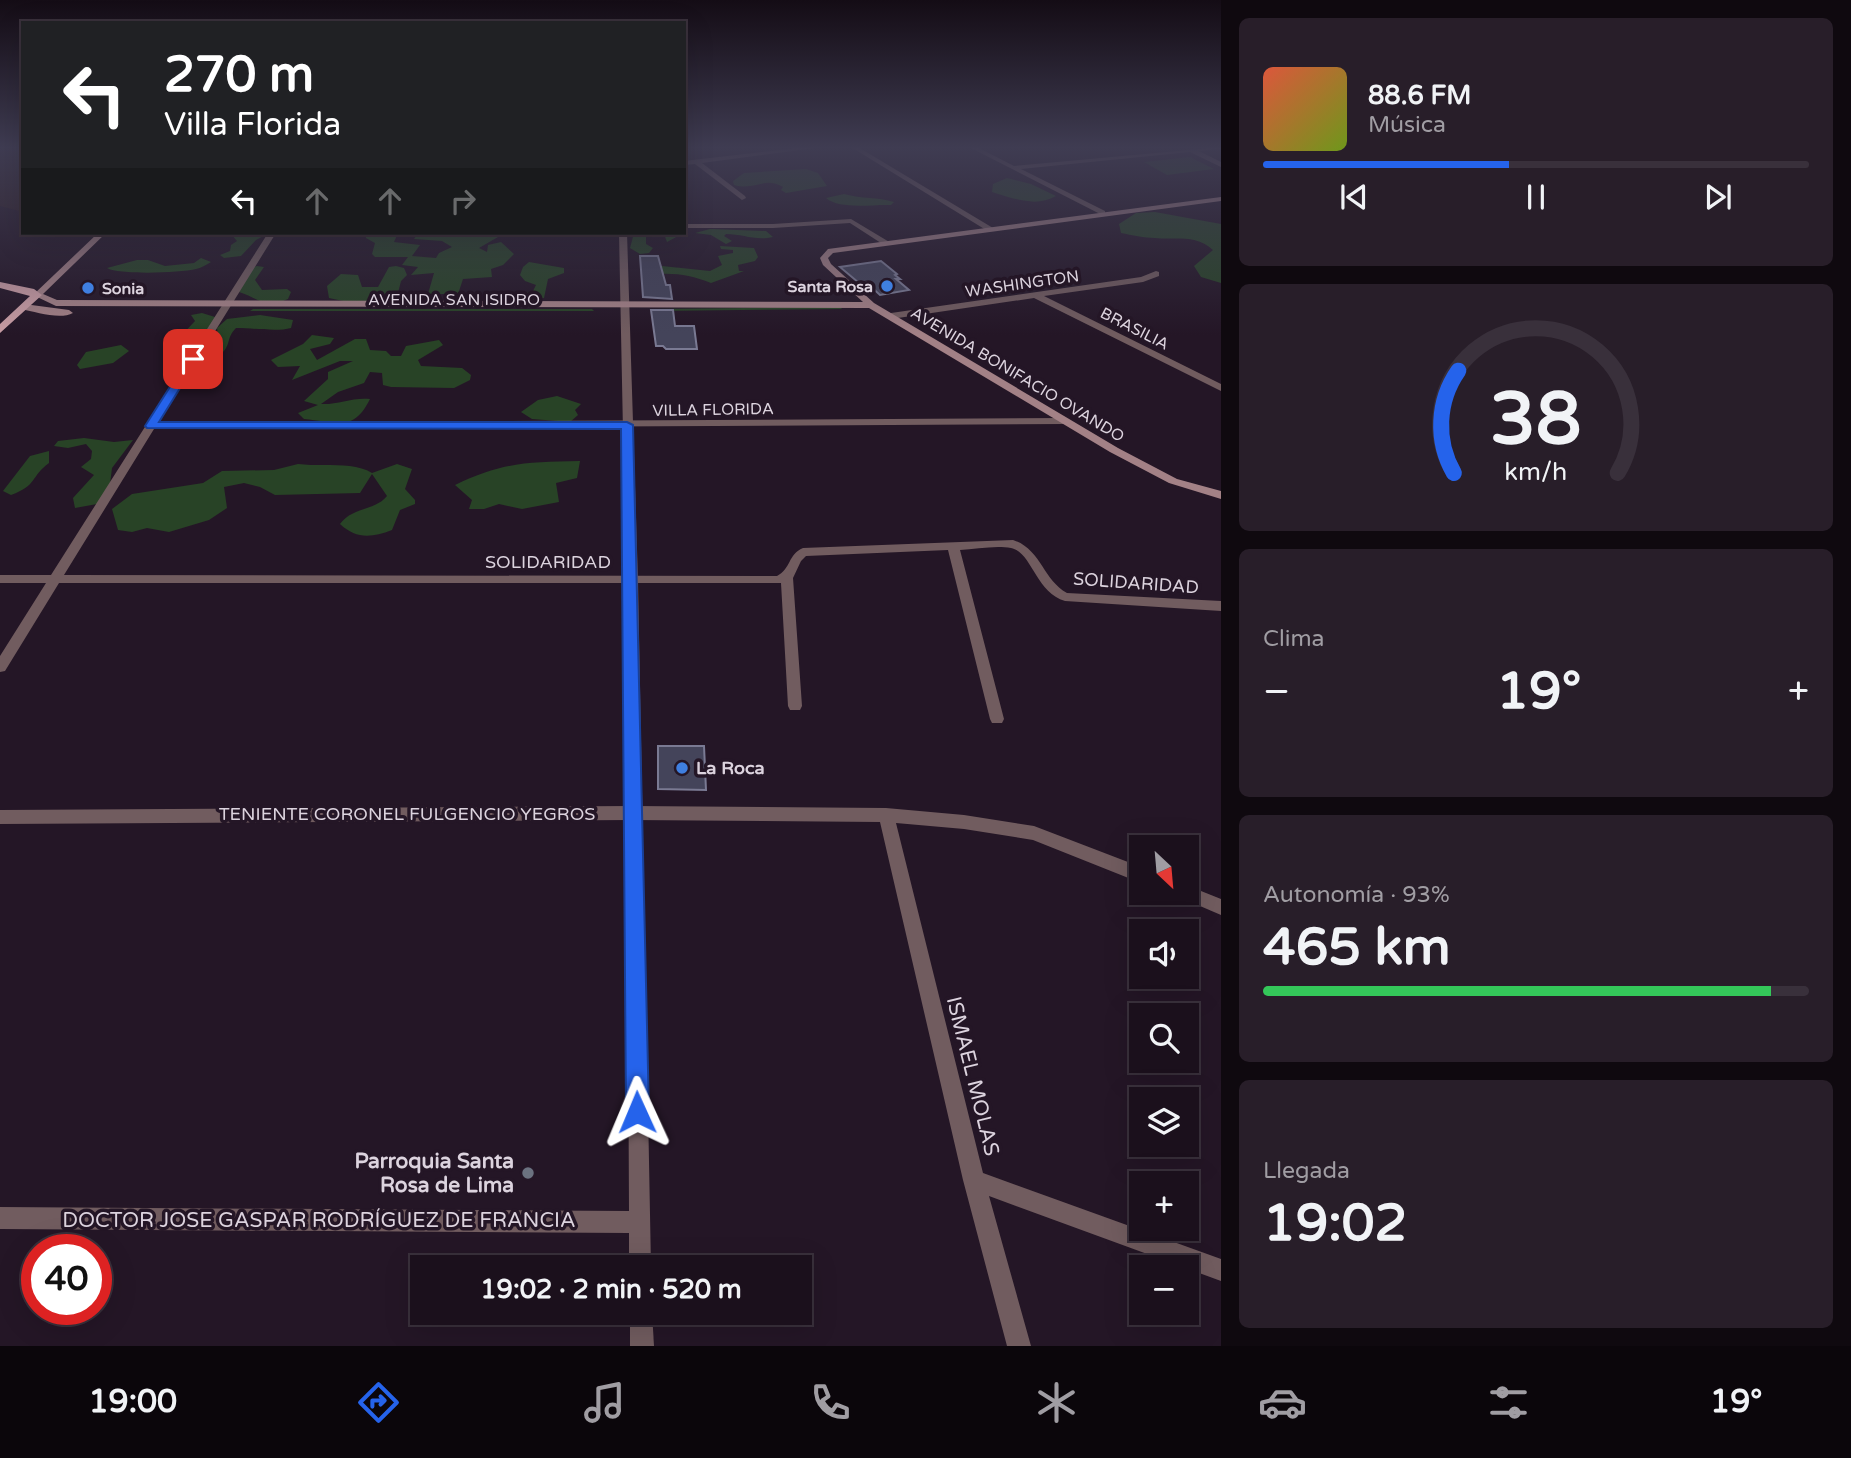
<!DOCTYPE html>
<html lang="es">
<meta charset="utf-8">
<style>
:root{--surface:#1b101c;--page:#281e29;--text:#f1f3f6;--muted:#a09da3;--line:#39303b;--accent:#2563eb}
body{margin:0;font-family:"Varela Round",sans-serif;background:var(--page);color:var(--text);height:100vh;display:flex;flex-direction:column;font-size:26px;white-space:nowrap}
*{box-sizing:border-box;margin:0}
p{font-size:23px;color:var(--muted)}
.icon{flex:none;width:38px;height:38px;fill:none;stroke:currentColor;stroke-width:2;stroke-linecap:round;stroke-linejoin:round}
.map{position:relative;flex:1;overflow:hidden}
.sheet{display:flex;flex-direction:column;gap:18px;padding:18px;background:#0f090f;width:630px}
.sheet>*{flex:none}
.hud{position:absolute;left:21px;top:21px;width:665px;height:214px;border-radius:0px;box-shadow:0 7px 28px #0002,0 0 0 2px var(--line);background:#202124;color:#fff;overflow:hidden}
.needle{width:46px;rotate:154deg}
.buttons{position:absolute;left:1129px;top:835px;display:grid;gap:14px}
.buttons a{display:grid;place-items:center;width:70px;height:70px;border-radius:0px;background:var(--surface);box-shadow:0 7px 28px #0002,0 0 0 2px var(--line);font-size:35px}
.speed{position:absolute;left:21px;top:1234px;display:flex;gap:14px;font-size:35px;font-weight:700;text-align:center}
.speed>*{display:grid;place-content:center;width:91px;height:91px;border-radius:50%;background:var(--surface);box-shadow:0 7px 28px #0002,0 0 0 2px var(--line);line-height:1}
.speed .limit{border:10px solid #d22;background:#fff;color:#111}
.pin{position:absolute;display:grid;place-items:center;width:60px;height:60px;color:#fff;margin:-30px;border-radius:14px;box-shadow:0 4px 10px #0006}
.me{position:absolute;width:77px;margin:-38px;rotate:359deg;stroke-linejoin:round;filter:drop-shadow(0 0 5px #0008)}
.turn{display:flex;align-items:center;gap:24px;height:147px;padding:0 28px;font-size:32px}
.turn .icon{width:91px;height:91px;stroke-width:2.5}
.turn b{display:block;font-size:49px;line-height:60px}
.lanes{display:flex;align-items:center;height:66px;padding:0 28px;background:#0003;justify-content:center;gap:35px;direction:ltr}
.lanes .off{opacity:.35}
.big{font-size:52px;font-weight:700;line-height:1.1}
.sheet .card{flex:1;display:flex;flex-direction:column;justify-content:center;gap:10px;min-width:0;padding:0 24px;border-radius:10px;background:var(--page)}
.sheet .dial{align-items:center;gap:0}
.dial svg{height:182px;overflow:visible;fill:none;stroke:var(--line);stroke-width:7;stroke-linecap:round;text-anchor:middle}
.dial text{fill:var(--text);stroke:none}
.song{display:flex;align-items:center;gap:21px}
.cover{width:84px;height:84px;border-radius:10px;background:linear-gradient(135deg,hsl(10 70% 55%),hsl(80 70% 35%))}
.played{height:7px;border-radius:4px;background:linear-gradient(90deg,var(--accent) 45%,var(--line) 45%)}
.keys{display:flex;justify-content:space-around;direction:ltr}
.heat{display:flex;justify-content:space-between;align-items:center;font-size:38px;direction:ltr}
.charge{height:10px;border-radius:5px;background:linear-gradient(90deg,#34c759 93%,var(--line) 0)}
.trip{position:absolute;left:410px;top:1255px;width:402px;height:70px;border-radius:0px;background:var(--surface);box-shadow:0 7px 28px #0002,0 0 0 2px var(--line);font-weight:700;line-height:70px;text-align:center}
.tab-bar{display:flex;height:112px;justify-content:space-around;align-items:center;background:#0b060b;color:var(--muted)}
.tab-bar .icon{width:49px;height:49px}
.tab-bar .current{color:var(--accent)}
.tab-bar b{font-size:32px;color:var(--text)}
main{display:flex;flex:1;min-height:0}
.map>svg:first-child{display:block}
.industrial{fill:#2f1d23}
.green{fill:#284326}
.building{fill:#44445a;stroke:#7a7a93;stroke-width:2}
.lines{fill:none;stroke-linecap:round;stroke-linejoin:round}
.minor{fill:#715c5f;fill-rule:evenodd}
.tertiary{fill:#715c5f;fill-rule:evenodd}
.secondary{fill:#a38186;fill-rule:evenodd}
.primary{fill:#c99da4;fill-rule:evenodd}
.route{fill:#2563eb;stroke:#184099;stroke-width:2}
.shop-dot{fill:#3f7fe0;stroke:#241626;stroke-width:2.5}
.worship-dot{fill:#6b7280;stroke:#241626;stroke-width:2.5}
.labels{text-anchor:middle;stroke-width:7;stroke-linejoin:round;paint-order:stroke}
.far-street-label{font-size:16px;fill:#dcd3de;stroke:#241626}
.far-poi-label{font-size:16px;font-weight:bold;fill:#dcd3de;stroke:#241626;text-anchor:end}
.street-label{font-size:18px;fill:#dcd3de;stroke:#241626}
.poi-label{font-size:18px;font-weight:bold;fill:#dcd3de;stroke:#241626;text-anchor:start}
.near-street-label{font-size:21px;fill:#dcd3de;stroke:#241626}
.near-poi-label{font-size:21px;font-weight:bold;fill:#dcd3de;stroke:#241626;text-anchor:end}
</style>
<main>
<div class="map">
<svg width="1221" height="1346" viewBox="0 0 1221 1346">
<rect width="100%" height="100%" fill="#241626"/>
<path class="industrial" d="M0,147h23v65l-23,-6z"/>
<g class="green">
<path d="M1190,157l24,12 -47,6 -23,-13z"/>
<path d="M806,169l12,4 9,13 -41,7 -5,-3 2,-3c-19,-11 -27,4 -49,-2l-1,-4 11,-8z"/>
<path d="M1007,178l24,6 25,12c-20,12 -44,2 -64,-4l1,-8z"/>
<path d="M844,194c18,5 34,3 50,8l-3,3c-18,-1 -51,5 -65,-7z"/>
<path d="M1155,212l66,12v59l-20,-6 -7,-11 19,-16c-17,-16 -37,-10 -58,-12 -11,0 -23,-3 -34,-5l-2,-9 17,-11z"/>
<path d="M710,229l56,2 7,6c-18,4 -30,-3 -47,-3l-2,2 8,5 -6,3 -15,-9 -16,-2z"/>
<path d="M237,233h32l-13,7 -15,16 -17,2 -4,-3 10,-4 1,-6 6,-4 -6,-7z"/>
<path d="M365,233h33l-4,9 26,3 -8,11 24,2 3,-5 13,-6 -10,-6 -28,-2 4,-6h77l3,4 -19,11 8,4 1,-7 13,-3 13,12 -11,11 -12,4 1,8 -29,2 -5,15h-30l6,-21 -23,2 7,-8 -16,-2 6,-8h-33l-3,-3 3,-11 -9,-5z"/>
<path d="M634,233h43l3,2 -13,7 -3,-8 -18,2v8l7,4 -4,5 -9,1 -10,-6z"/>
<path d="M720,246l34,2 4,9 -3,4 -17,4 1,6h5l-33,12c-22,-9 -40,-11 -64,-8l-4,-3 19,-6 48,5 12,-6 -4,-9 15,-3v-3l-12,-1z"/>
<path d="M201,258l10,4c-5,3 -10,6 -15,7 -16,4 -77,6 -89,-1l30,-8h11l17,6 29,-3z"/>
<path d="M529,262l35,6v5l-16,6 -4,19 -25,3 -4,-6 18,-4 3,-6 -11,-4 -5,-6 3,-8z"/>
<path d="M257,266l7,1 -9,13 7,10 25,-1 4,3 -3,7c-24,11 -29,-1 -49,-7l12,-24z"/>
<path d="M396,266l8,2 3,7 -6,6 -5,20h-53l-14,-3 -2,-12 14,-12 17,1 4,12h16l11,-20z"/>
<path d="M840,307l2,2 -189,2 3,-2z"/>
<path d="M253,309h339l2,2h-344z"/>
<path d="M202,313l13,4v3l-24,30 -4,-2 4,-7 -10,-5 14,-15 -4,-6z"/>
<path d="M260,315l33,5 -2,8c-14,4 -38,0 -55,0 -12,12 -2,19 -22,31l-13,-2 4,-10 13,-13 -1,-6 10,-9z"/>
<path d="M312,335l22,3 -4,6 -20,5 7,11 38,-21h11l4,11 16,1 5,5h10l5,-10 33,-6 4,5 -25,15 3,6 41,2 9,7 -1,5 -16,8 -63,-1 -8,-2 -1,-12 -12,-1 -6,11 -26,9 -17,12c16,1 32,-7 49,-5 -17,34 -33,23 -66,20l-6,-6 20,-8 -14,-4 24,-22v-7l25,-11h-13l-48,19 8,-14 -22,1 -7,-7 32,-16z"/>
<path d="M121,345l8,6 -16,12 -33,6 -3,-4 9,-13z"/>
<path d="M557,396l24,8 -6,6 3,5 -8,7 -38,-3 -11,-7 17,-12z"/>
<path d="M84,438l30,4 19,-2 -21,28 -2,16 -13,20 -22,4 -2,-10 21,-23 -13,-8 10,-8 1,-8 -6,-7 -18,4 -14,-2 4,-5z"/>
<path d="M49,451v12c-19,14 -11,22 -38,32l-8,-4 27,-35z"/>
<path d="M580,461l-3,17 -21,5 3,19 -37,7 -23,-5 -15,5h-15l3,-9 -17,-15c48,-23 73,-23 125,-24z"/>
<path d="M298,464c24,3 55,-3 74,9l25,-9 15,5 -7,20 10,11v4l-15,6 -8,20c-21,8 -36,9 -52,-6 12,-17 35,-13 47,-28l-15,-22 -12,19 -85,2 -15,-8 -16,-4 -20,4 3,21 -18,12 -40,12 -22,-4 -15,4 -14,-2 -6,-21 20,-15 71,-11 19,-12 52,-1z"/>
</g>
<g class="building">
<path d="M640,256h18l8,29h4l2,14 -29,-2z"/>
<path d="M881,261l16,13 -2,1 5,4h-4l13,11 -29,5 -14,-13 -7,1 -19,-16z"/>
<path d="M651,310h22l2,16h19l3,23h-31l-3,-3h-7z"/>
<path d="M658,746h46l2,44 -48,-1z"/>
</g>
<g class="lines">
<g class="minor">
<path d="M805,147h18l-121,16 43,33 1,2 -4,2 -47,-36 -11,1v-4z"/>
<path d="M851,147h7l135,81 -7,2z"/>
<path d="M969,147h8l37,19 207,-19v2l-22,2 22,11v5l-31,-15 -169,17 84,42v4h-3z"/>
<path d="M851,219l40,24 -7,2 -34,-22 -77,5h-89v-4h89z"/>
<path d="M268,233h8l-118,190 907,-5 5,3 -5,3 -911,5 -90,146 713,1c14,-7 11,-22 26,-28l210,-8c28,9 30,40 54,53l154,8v10l-156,-10c-30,-9 -33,-49 -54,-53 -15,-3 -35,1 -51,2l44,169 -2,4h-10l-2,-4 -42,-169 -142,6 -5,5 -8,17 9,128 -2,4h-10l-2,-4 -7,-123h-722l-54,88 -5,1v-16l46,-73h-46v-8h51z"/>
<path d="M1156,271l3,1v4l-16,6 -99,14 177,88v7l-187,-93 -143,21 -4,-3 4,-3 250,-36z"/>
<path d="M632,806l254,2 78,7 70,11 107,41v16l-108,-43 -69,-11 -68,-6 87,350 238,86v22l-232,-85 42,150h-24l-44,-166 -83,-358 -248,-2 -632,4v-14z"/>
<path d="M1186,885l35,14v16l-42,-18 -2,-5h9z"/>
</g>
<g class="tertiary">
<path d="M619,233h8l11,347 13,687h-22v-34l-629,-4v-22l629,4 -3,-631z"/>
<path d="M630,1312h22l2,34h-24z"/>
</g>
<g class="secondary">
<path d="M1221,197v4l-388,52 -5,5 3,6 43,39 244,145 59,31 44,12v8l-52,-16 -59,-31 -241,-144 -813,-2 -23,-11 65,-62h8l-63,61 14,6 806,2 -40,-37 -3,-7 8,-9z"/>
<path d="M24,304l45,6 4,3c-13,7 -37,-1 -52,-4l-1,-2z"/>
</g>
<path class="primary" d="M0,282l34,7 8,6 -42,38v-9l30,-28 -30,-8z"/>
</g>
<linearGradient id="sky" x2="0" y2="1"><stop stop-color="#140c15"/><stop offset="0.44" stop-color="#3f3c52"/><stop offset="1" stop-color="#3f3c52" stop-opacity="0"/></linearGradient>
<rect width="1221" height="335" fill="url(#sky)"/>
<path class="route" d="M189,357l9,2 -39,63h468l6,3 16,687 -4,8 -8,3 -8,-3 -3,-8 -5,-683 -474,-1 -2,-2z"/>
<g class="shop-dot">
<circle cx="887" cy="286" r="7"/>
<circle cx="88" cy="288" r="7"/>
<circle cx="682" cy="768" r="7"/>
</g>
<circle class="worship-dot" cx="528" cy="1173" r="7"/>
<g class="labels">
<g class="far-street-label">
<text transform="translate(1022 283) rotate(-8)" y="6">WASHINGTON</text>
<text x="454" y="305">AVENIDA SAN ISIDRO</text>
<text transform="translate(1135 328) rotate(27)" y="6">BRASILIA</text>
<text transform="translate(1018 374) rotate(31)" y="6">AVENIDA BONIFACIO OVANDO</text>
<text transform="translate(713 409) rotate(-1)" y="6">VILLA FLORIDA</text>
</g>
<g class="far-poi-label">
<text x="873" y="292">Santa Rosa</text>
<text x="102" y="294" text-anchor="start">Sonia</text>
</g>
<g class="street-label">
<text x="548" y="568">SOLIDARIDAD</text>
<text transform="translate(1136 583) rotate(4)" y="6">SOLIDARIDAD</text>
<text x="407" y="820">TENIENTE CORONEL FULGENCIO YEGROS</text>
</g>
<g class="poi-label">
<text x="696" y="774">La Roca</text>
</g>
<g class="near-street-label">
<text transform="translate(973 1076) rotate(76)" y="7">ISMAEL MOLAS</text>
<text x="319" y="1227">DOCTOR JOSE GASPAR RODRÍGUEZ DE FRANCIA</text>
</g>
<g class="near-poi-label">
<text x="514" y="1168">Parroquia Santa<tspan x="514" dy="24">Rosa de Lima</tspan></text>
</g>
</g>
</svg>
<div class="buttons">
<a><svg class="needle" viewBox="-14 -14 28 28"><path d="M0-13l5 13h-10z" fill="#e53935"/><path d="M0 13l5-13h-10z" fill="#a09da3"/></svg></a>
<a><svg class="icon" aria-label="sound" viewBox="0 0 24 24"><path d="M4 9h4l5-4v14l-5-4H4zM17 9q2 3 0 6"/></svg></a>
<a><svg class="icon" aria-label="search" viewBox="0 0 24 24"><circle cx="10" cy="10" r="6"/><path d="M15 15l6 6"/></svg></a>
<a><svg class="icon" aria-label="layers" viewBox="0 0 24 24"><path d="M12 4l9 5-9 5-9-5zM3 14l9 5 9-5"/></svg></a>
<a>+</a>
<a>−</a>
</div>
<div class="speed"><div class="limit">40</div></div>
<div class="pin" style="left:193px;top:359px;background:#d93025"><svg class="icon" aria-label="arrive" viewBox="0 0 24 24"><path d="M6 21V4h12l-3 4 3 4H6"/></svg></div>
<svg class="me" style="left:637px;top:1112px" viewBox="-20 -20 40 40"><path d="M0-17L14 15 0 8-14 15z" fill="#2563eb" stroke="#fff" stroke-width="4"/></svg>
<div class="trip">19:02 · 2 min · 520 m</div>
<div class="hud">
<div class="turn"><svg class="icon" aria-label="left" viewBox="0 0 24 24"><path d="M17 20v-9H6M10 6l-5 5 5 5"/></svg><div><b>270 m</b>Villa Florida</div></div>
<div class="lanes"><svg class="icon" aria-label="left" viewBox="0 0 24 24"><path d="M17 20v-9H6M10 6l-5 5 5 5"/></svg><svg class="icon off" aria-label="ahead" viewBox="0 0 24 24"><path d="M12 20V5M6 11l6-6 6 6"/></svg><svg class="icon off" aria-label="ahead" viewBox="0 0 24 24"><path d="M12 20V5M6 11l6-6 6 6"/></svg><svg class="icon off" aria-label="right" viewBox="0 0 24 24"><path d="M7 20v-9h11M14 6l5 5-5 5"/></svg></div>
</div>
</div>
<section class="sheet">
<div class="card">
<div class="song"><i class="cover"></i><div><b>88.6 FM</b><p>Música</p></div></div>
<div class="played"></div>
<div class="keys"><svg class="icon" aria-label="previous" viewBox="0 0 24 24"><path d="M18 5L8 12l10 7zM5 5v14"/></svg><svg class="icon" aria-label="pause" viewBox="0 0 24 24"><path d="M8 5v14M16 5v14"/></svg><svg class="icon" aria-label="next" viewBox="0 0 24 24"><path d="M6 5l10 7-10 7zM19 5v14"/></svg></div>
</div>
<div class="card dial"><svg viewBox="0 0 100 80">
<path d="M14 69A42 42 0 1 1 86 69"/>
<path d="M14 69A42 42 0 0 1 16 24" stroke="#2563eb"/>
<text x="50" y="56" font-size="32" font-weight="700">38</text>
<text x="50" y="72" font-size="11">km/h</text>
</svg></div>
<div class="card"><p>Clima</p>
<div class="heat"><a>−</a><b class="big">19°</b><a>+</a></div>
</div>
<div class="card"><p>Autonomía · 93%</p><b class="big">465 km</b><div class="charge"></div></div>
<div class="card"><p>Llegada</p><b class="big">19:02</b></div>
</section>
</main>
<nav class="tab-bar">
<b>19:00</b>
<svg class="icon current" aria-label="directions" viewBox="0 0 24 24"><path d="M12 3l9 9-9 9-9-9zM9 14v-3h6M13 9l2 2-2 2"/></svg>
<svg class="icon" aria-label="music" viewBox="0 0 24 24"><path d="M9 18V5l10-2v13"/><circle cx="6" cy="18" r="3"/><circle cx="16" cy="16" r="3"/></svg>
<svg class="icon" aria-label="phone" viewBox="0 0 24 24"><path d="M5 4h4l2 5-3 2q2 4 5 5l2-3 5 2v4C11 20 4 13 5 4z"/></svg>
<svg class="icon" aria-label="climate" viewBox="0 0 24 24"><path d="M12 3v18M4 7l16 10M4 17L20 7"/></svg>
<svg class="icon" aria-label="car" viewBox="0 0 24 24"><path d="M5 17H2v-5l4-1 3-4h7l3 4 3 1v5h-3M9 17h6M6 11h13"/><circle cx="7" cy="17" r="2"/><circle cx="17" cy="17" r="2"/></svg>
<svg class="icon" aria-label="filters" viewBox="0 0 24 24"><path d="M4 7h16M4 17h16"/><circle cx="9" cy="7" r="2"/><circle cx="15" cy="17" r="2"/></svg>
<b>19°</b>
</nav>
